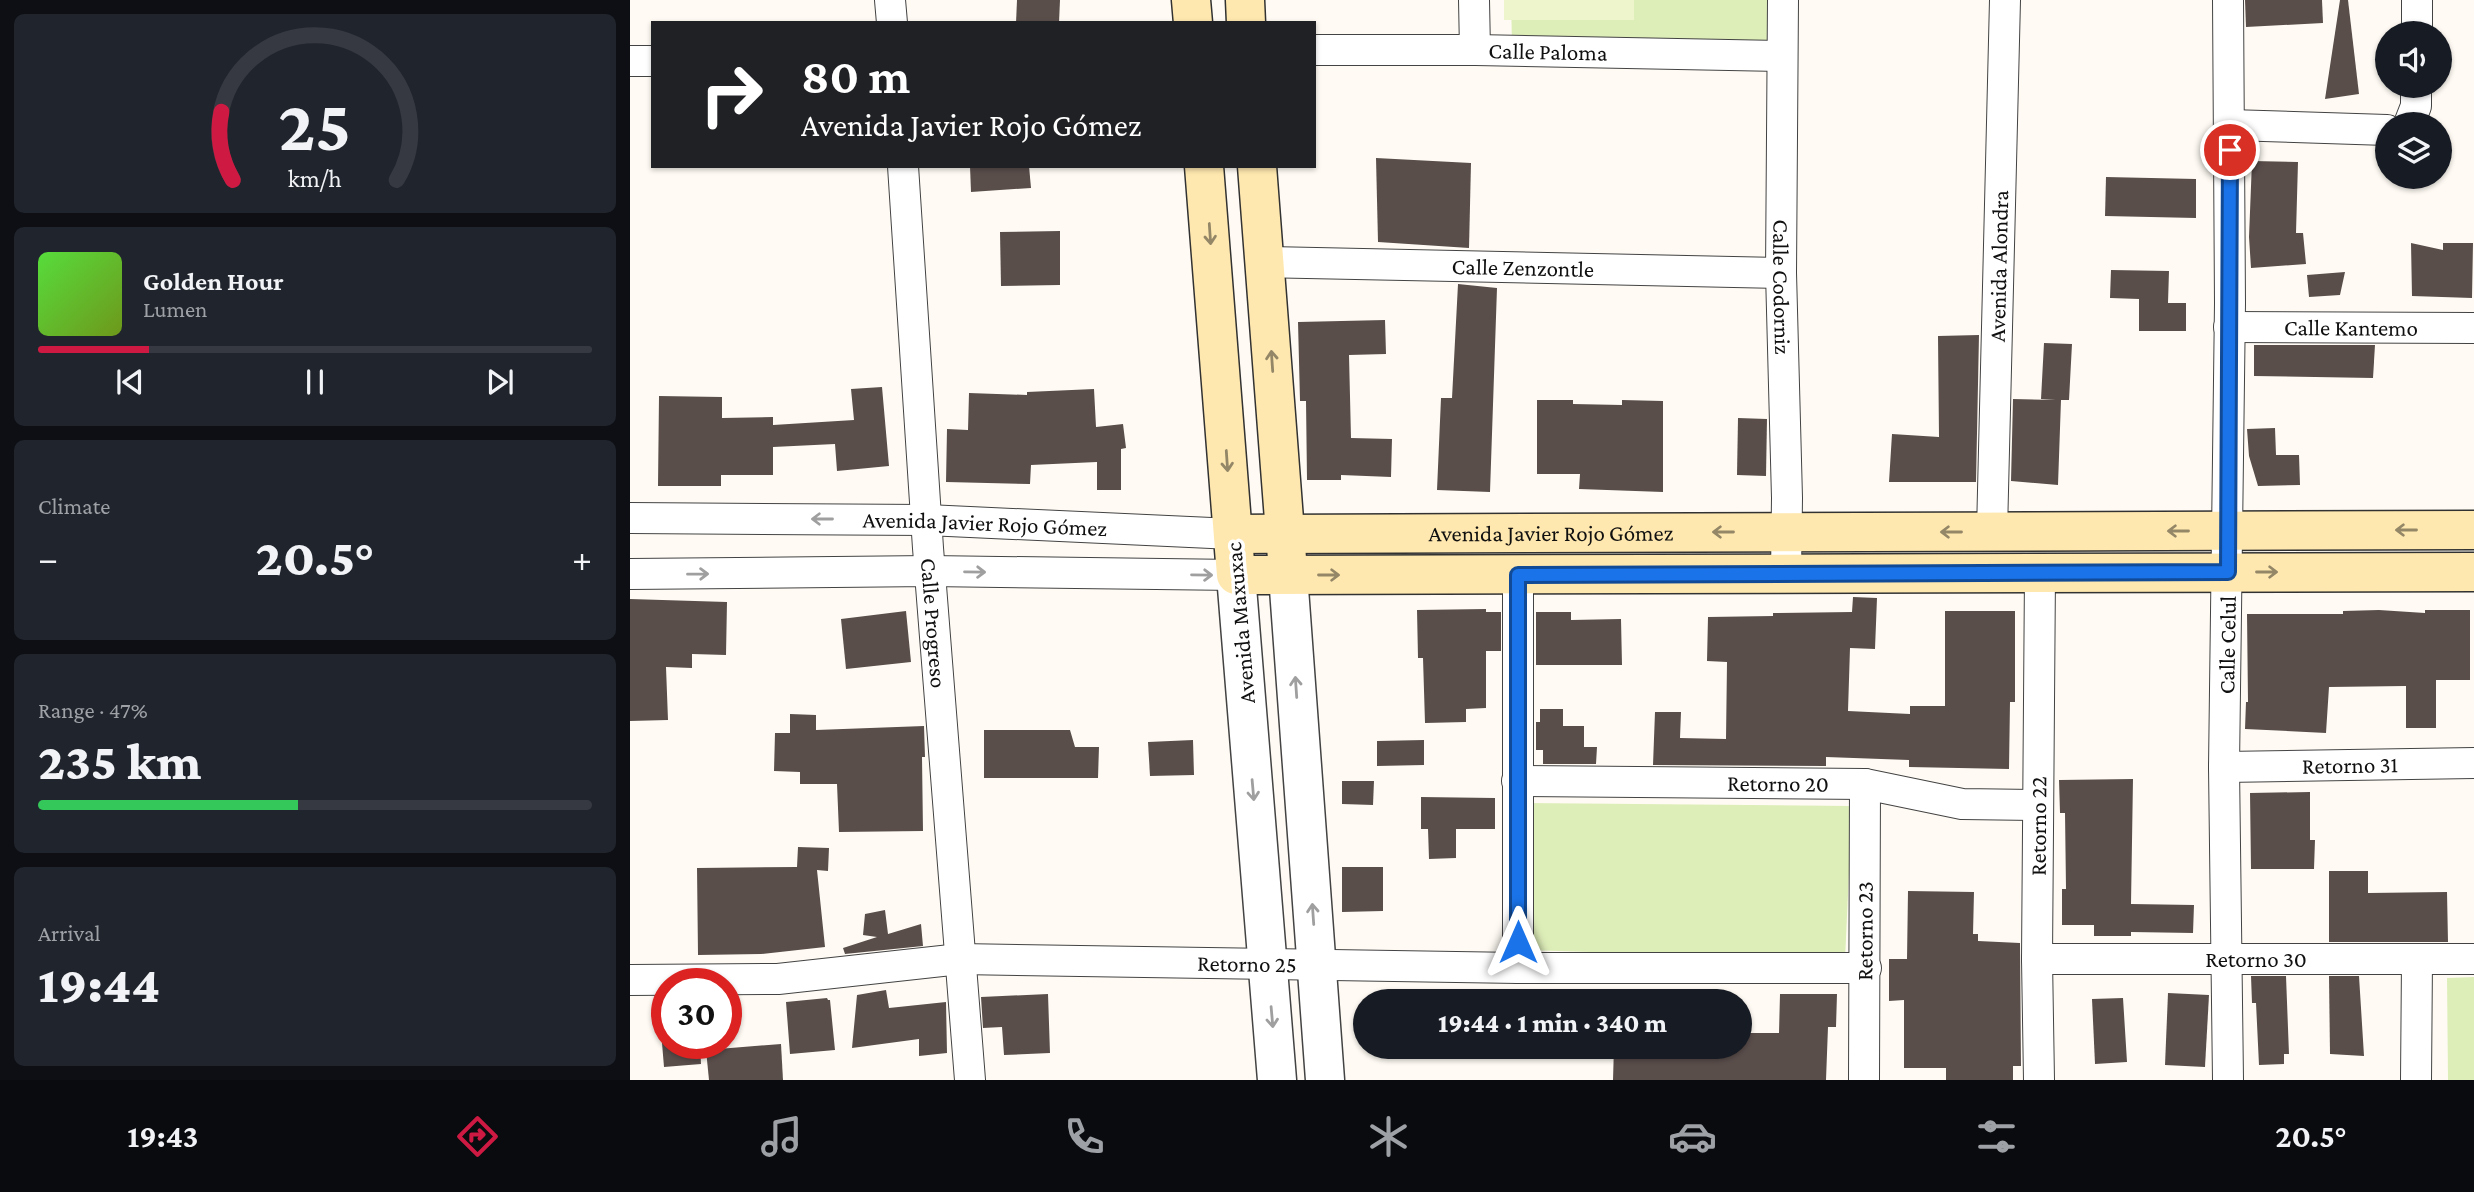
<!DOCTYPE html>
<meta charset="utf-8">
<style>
:root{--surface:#171b24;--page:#20242c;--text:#f1f3f6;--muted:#9ea1a6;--line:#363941;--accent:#ce1a43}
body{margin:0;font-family:"Crimson Pro",serif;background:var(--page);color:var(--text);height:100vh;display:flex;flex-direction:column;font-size:26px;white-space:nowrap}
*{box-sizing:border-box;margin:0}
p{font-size:23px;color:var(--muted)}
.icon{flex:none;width:38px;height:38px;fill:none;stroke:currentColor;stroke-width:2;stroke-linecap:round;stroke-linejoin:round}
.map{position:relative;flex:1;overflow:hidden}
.panel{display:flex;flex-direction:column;gap:14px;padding:14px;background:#0d0f14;width:630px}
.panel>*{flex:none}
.guide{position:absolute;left:21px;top:21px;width:665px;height:147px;border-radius:0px;box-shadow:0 2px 5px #0004;background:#202124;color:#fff;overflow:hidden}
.controls{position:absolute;left:1745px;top:21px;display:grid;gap:14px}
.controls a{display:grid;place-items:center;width:77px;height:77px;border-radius:50%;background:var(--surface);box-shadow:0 2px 5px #0004;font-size:35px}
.speed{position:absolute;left:21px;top:968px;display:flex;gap:14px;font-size:35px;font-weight:700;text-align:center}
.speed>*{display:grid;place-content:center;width:91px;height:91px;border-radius:50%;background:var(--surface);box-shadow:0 2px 5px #0004;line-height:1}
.speed .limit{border:10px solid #d22;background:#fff;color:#111}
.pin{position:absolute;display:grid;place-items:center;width:60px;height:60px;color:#fff;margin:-30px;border:4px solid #fff;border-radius:50%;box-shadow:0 2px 7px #0007}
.me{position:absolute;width:77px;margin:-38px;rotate:0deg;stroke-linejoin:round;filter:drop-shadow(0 0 5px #0008)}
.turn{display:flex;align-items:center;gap:24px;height:147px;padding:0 35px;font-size:32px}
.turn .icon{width:91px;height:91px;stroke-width:2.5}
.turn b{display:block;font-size:49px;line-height:60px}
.big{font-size:52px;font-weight:800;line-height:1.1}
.panel .widget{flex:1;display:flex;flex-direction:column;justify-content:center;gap:10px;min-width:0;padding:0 24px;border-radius:10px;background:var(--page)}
.panel .dial{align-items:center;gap:0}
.dial svg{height:182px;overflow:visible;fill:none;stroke:var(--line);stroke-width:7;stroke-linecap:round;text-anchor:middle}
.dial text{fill:var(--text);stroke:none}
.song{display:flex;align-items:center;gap:21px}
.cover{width:84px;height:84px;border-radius:10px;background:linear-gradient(135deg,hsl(110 70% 55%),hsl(80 70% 35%))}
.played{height:7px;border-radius:4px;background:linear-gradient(90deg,var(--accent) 20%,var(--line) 20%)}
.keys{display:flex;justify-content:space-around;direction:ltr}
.heat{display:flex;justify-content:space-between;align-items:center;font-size:38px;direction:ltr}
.charge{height:10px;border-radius:5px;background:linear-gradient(90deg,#34c759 47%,var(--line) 0)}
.trip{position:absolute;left:723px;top:989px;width:399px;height:70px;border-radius:35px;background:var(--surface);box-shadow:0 2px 5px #0004;font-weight:800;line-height:70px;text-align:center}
.menu{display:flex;height:112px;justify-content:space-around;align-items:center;background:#090b0e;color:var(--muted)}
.menu .icon{width:49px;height:49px}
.menu .selected{color:var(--accent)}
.menu b{font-size:32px;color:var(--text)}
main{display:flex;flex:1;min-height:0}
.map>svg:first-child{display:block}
.green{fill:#deeeb9}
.pitch{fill:#eef4cb}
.building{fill:#5a4e4b}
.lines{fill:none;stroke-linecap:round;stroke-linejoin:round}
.minor-casing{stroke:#434343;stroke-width:32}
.tertiary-casing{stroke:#434343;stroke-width:41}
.secondary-casing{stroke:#323232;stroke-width:41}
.minor{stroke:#fff;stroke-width:30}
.tertiary{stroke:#fff;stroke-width:38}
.secondary{stroke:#ffe8af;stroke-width:38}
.oneway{stroke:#938767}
.oneway2{stroke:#9f9f9f}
.route-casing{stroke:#114b97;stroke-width:18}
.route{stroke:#1a73e8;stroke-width:12}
.labels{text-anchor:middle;stroke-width:7;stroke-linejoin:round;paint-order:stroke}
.street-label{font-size:23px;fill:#101010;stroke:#fff}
</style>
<main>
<section class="panel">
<div class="widget dial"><svg viewBox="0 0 100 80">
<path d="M14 69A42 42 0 1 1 86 69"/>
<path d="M14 69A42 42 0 0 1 9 39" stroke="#ce1a43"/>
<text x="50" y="56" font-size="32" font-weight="700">25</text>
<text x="50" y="72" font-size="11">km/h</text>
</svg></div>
<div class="widget">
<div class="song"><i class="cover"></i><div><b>Golden Hour</b><p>Lumen</p></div></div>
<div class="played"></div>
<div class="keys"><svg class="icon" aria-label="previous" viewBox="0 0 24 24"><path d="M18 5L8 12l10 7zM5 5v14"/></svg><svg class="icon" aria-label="pause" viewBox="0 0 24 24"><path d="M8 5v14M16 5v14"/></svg><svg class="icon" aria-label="next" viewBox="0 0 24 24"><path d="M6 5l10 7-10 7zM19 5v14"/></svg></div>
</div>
<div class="widget"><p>Climate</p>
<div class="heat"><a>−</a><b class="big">20.5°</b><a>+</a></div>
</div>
<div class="widget"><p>Range · 47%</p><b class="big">235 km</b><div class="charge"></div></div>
<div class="widget"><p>Arrival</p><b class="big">19:44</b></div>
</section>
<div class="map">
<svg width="1844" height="1080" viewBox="0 0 1844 1080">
<rect width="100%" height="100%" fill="#fffbf4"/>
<g class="green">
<path d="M881,0h268l-1,45h-266z"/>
<path d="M897,803l325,3 -7,154 -319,-10z"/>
<path d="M1844,977v103h-26l-1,-102z"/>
</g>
<rect class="pitch" x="874" y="0" width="130" height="20"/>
<g class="building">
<path d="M387,0h43l-1,23h-43z"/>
<path d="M1615,0h77l1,23 -77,4z"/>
<path d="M1710,0h8l11,94 -34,5z"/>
<path d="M746,158l95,5 -2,85 -91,-6z"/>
<path d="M1622,161l46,1 -2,71h7l3,31 -55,4 -2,-31z"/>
<path d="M340,166h59l2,22 -60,4z"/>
<path d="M1476,177l90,2v39l-91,-2z"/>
<path d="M430,231v54l-59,1 -1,-54z"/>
<path d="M1781,243l32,7v-7h30l-1,55 -60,-2z"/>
<path d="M1481,270l58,1 -1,32h18v28h-47v-32l-29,-1z"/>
<path d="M1715,272l-5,23 -31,2 -2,-22z"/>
<path d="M828,284l39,4 -7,204 -53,-2 4,-92h11z"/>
<path d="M755,320l1,34 -37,1 2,83 41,1 -1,38 -50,-2v5h-34l-1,-79h-6l-2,-79z"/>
<path d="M1349,335l-3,147h-87l3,-48 47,3 -1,-101z"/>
<path d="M1414,343l28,1 -3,56h-8l-3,85 -47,-4 2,-82 43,1 -15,-1z"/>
<path d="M1624,345h121l-2,33 -119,-2z"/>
<path d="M252,387l7,79 -52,5 -2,-27 -62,3v28h-52v11h-63l1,-90 63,1v21l51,-1v8l81,-5 -3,-31z"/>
<path d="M464,389l2,38 27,-3 3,24 -5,1v41h-24v-28l-66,3 -1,19 -84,-2 1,-53 21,1 1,-37 58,2v-3z"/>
<path d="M907,400h36v4l49,1v-5l41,1v91l-84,-3 1,-15h-43z"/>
<path d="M1108,418l29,1 -1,57 -29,-1z"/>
<path d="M1645,428l1,27h23l1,30 -42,1 -9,-30 -2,-27z"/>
<path d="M1223,597l24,1 -2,51 -25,-1 -2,63 62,3v-8h35v-95h70v91h-5l-1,67 -100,-2v-7l-83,-3v9l-173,-1 2,-53h26l-1,26 46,1 1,-77 -20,-1 1,-44 65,-1v-3l79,-1z"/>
<path d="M0,599l97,3 -1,53 -34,-1v14l-26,-1 2,53 -38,1z"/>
<path d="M856,609v3h15v39h-15v57l-20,1v13l-41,1 -2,-65h-5l-1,-48z"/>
<path d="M1749,610l46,3v-3h45v70h-34v48h-30v-42l-77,1 -3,46 -81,-4 1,-27h2l-1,-88h96v-3z"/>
<path d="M276,611l5,51 -65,7 -5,-50z"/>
<path d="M906,612h35v8l50,-1 1,46h-86z"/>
<path d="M910,709h23v17h21v21h13l-1,17h-53v-14h-7v-28h4z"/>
<path d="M160,714l26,1v15l108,-4 1,31h-3l1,74 -84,1 -2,-48h-37v-12l-26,-1 1,-38h15z"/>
<path d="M354,730h86l5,17h24l-1,31h-114z"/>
<path d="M563,740l1,35 -44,1 -2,-34z"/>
<path d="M794,740v25l-47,1v-25z"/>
<path d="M1503,779l-2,125 63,1 -1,28 -62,-1v4h-37v-11h-32v-36h4l-1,-76h-5l-1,-33z"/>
<path d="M712,781h32l-1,24 -31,-1z"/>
<path d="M1680,792v48h5l-1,29h-63l-1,-76z"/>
<path d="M791,797l74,1v31h-39v29l-27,1 -1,-30h-7z"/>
<path d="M168,847l31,1 -1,23 -11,-1 8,77 -64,7 -63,1 -1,-87 100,-1z"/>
<path d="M712,867h41v44l-41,1z"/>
<path d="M1699,871h39v22l79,-1 1,50h-119z"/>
<path d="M1278,891l66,1 -1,42h5v7l42,2 1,123h-8v14h-67v-12h-42v-68l-15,1v-42h18z"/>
<path d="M255,910l3,24 33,-10 2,22 -78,8 -2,-6 34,-11 -14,-2 2,-21z"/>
<path d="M1621,976h35l3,78h-5v10l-25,1 -3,-62h-4z"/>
<path d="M1699,976h30l5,80 -34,-2z"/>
<path d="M256,990l3,18 57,-6 1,51 -28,3v-17l-67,9 5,-53z"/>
<path d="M1538,993l41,2 -4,72 -40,-2z"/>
<path d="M418,994l2,59 -46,2 -2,-28 -19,1 -2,-31z"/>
<path d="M1150,994h57l-1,33h-8l-2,53h-213l1,-34h130v-13h35z"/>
<path d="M197,998l1,2h2l5,50 -45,4 -4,-52z"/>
<path d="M1493,998l4,64 -32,2 -3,-65z"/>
<path d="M32,1043h38l1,21 -37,3z"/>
<path d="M151,1044l2,36h-74l-3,-30z"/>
</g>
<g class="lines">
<defs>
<g id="minor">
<path d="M260,0l2,23"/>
<path d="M844,0l1,50"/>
<path id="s1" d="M1153,0l-2,273 6,225 -1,76"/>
<path d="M1598,0l2,303 -6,464 4,313"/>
<path d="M1787,33v-33"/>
<path id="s2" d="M684,50h161l307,6"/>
<path d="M0,61h23"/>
<path d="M1779,124l7,-18v-20"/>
<path d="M1600,125l157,5"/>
<path id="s3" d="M273,166l25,382 42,532"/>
<path id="s4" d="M634,262l517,11"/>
<path id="s5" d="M1599,327l245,1"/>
<path id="s6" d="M0,518l297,2 306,14"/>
<path id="s7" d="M1362,532l13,-532"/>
<path d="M0,574l300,-3 306,4"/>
<path id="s8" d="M1594,767l250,-4"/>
<path id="s9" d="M887,781l348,3 97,20 76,1"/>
<path id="s10" d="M1407,959h437"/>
<path d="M888,968v-393"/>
<path id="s11" d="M0,980l148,-1 182,-20 558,9h348"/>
<path id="s12" d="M1234,1080l1,-296"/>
<path id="s13" d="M1409,1080l-2,-121 3,-386"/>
<path d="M1786,1080l1,-120"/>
</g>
<g id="tertiary">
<path d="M606,575l41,505"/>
<path d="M658,575l37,505"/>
</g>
<g id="secondary">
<path d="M561,0l2,23"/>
<path d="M615,0l1,23"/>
<path d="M574,166l32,409 1238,-3"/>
<path d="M627,166l30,393"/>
<path id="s14" d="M603,534l1241,-4"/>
</g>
</defs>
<use href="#minor" class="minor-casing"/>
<use href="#tertiary" class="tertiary-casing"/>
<use href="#secondary" class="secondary-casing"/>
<use href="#minor" class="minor"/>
<use href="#tertiary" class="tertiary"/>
<use href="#secondary" class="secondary"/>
</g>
<defs><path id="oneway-shaft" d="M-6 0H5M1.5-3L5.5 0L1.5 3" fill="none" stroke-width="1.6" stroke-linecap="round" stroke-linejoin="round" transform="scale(1.75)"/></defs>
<g class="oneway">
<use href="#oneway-shaft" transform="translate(580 234) rotate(86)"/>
<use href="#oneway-shaft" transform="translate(642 361) rotate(-94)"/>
<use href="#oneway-shaft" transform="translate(597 461) rotate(86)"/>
<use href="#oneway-shaft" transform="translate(1776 530) rotate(180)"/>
<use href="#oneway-shaft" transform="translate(1548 531) rotate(180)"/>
<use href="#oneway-shaft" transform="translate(1093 532) rotate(180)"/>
<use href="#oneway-shaft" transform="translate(1321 532) rotate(180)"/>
<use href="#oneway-shaft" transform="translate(1637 572)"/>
<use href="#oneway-shaft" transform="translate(699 575)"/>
</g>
<g class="oneway2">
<use href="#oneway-shaft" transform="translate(192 519) rotate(-180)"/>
<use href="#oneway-shaft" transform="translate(345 572) rotate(1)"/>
<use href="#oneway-shaft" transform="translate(68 574) rotate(-1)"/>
<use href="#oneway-shaft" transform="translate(572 575) rotate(1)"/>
<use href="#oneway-shaft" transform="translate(666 687) rotate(-94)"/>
<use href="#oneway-shaft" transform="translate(623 790) rotate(85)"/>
<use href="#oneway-shaft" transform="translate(683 914) rotate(-94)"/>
<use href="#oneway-shaft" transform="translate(642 1017) rotate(85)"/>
</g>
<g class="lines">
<defs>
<path id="route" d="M888,942v-367l710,-3 2,-422"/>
</defs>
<use href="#route" class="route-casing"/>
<use href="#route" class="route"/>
</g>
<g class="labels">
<g class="street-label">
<text dy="8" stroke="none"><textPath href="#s2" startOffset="234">Calle Paloma</textPath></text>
<text dy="8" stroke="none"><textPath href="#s7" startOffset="266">Avenida Alondra</textPath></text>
<text dy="8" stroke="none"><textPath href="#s4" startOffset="259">Calle Zenzontle</textPath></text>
<text dy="8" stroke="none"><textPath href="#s1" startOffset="287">Calle Codorniz</textPath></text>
<text dy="8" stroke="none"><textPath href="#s5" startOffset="122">Calle Kantemo</textPath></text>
<text dy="8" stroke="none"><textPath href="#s6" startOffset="355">Avenida Javier Rojo Gómez</textPath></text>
<text dy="8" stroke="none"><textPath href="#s14" startOffset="318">Avenida Javier Rojo Gómez</textPath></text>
<text dy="8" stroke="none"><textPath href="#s3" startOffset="458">Calle Progreso</textPath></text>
<text transform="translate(610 623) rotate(-95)" y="8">Avenida Maxuxac</text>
<text transform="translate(1597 645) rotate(-89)" y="8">Calle Celul</text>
<text dy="8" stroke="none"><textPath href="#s8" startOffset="126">Retorno 31</textPath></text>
<text dy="8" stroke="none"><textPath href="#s9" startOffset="261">Retorno 20</textPath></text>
<text dy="8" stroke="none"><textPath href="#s13" startOffset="254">Retorno 22</textPath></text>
<text dy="8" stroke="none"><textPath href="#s12" startOffset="149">Retorno 23</textPath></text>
<text dy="8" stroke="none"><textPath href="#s10" startOffset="219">Retorno 30</textPath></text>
<text dy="8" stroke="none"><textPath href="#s11" startOffset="618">Retorno 25</textPath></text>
</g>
</g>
</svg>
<div class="controls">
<a><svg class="icon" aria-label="sound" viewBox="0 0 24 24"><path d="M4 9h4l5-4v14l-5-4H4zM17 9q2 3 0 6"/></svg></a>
<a><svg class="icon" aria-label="layers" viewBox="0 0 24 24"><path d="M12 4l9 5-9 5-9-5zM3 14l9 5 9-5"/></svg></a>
</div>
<div class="speed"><div class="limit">30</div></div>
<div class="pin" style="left:1600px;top:150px;background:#d93025"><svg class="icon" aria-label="arrive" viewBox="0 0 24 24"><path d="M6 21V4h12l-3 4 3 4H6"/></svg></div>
<svg class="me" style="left:888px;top:942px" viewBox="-20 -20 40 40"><path d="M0-17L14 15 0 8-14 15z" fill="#1a73e8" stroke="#fff" stroke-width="4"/></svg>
<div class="trip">19:44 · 1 min · 340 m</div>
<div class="guide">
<div class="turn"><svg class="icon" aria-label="right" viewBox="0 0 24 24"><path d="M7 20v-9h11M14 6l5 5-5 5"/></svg><div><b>80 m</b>Avenida Javier Rojo Gómez</div></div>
</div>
</div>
</main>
<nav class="menu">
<b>19:43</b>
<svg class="icon selected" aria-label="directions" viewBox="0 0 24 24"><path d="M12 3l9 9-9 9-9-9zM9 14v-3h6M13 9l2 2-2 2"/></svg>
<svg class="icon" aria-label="music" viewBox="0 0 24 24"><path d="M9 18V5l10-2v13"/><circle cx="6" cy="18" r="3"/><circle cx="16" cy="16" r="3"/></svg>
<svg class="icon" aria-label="phone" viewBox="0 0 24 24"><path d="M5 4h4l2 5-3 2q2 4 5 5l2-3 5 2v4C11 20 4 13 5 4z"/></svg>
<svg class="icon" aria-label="climate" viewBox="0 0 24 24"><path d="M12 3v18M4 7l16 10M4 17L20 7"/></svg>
<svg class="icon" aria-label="car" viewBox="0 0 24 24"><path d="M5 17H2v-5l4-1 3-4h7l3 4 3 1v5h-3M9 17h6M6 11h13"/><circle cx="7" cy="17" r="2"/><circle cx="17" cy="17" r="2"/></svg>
<svg class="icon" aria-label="filters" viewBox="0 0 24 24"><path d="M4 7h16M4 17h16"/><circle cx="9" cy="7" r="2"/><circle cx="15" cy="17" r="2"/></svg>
<b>20.5°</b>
</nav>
